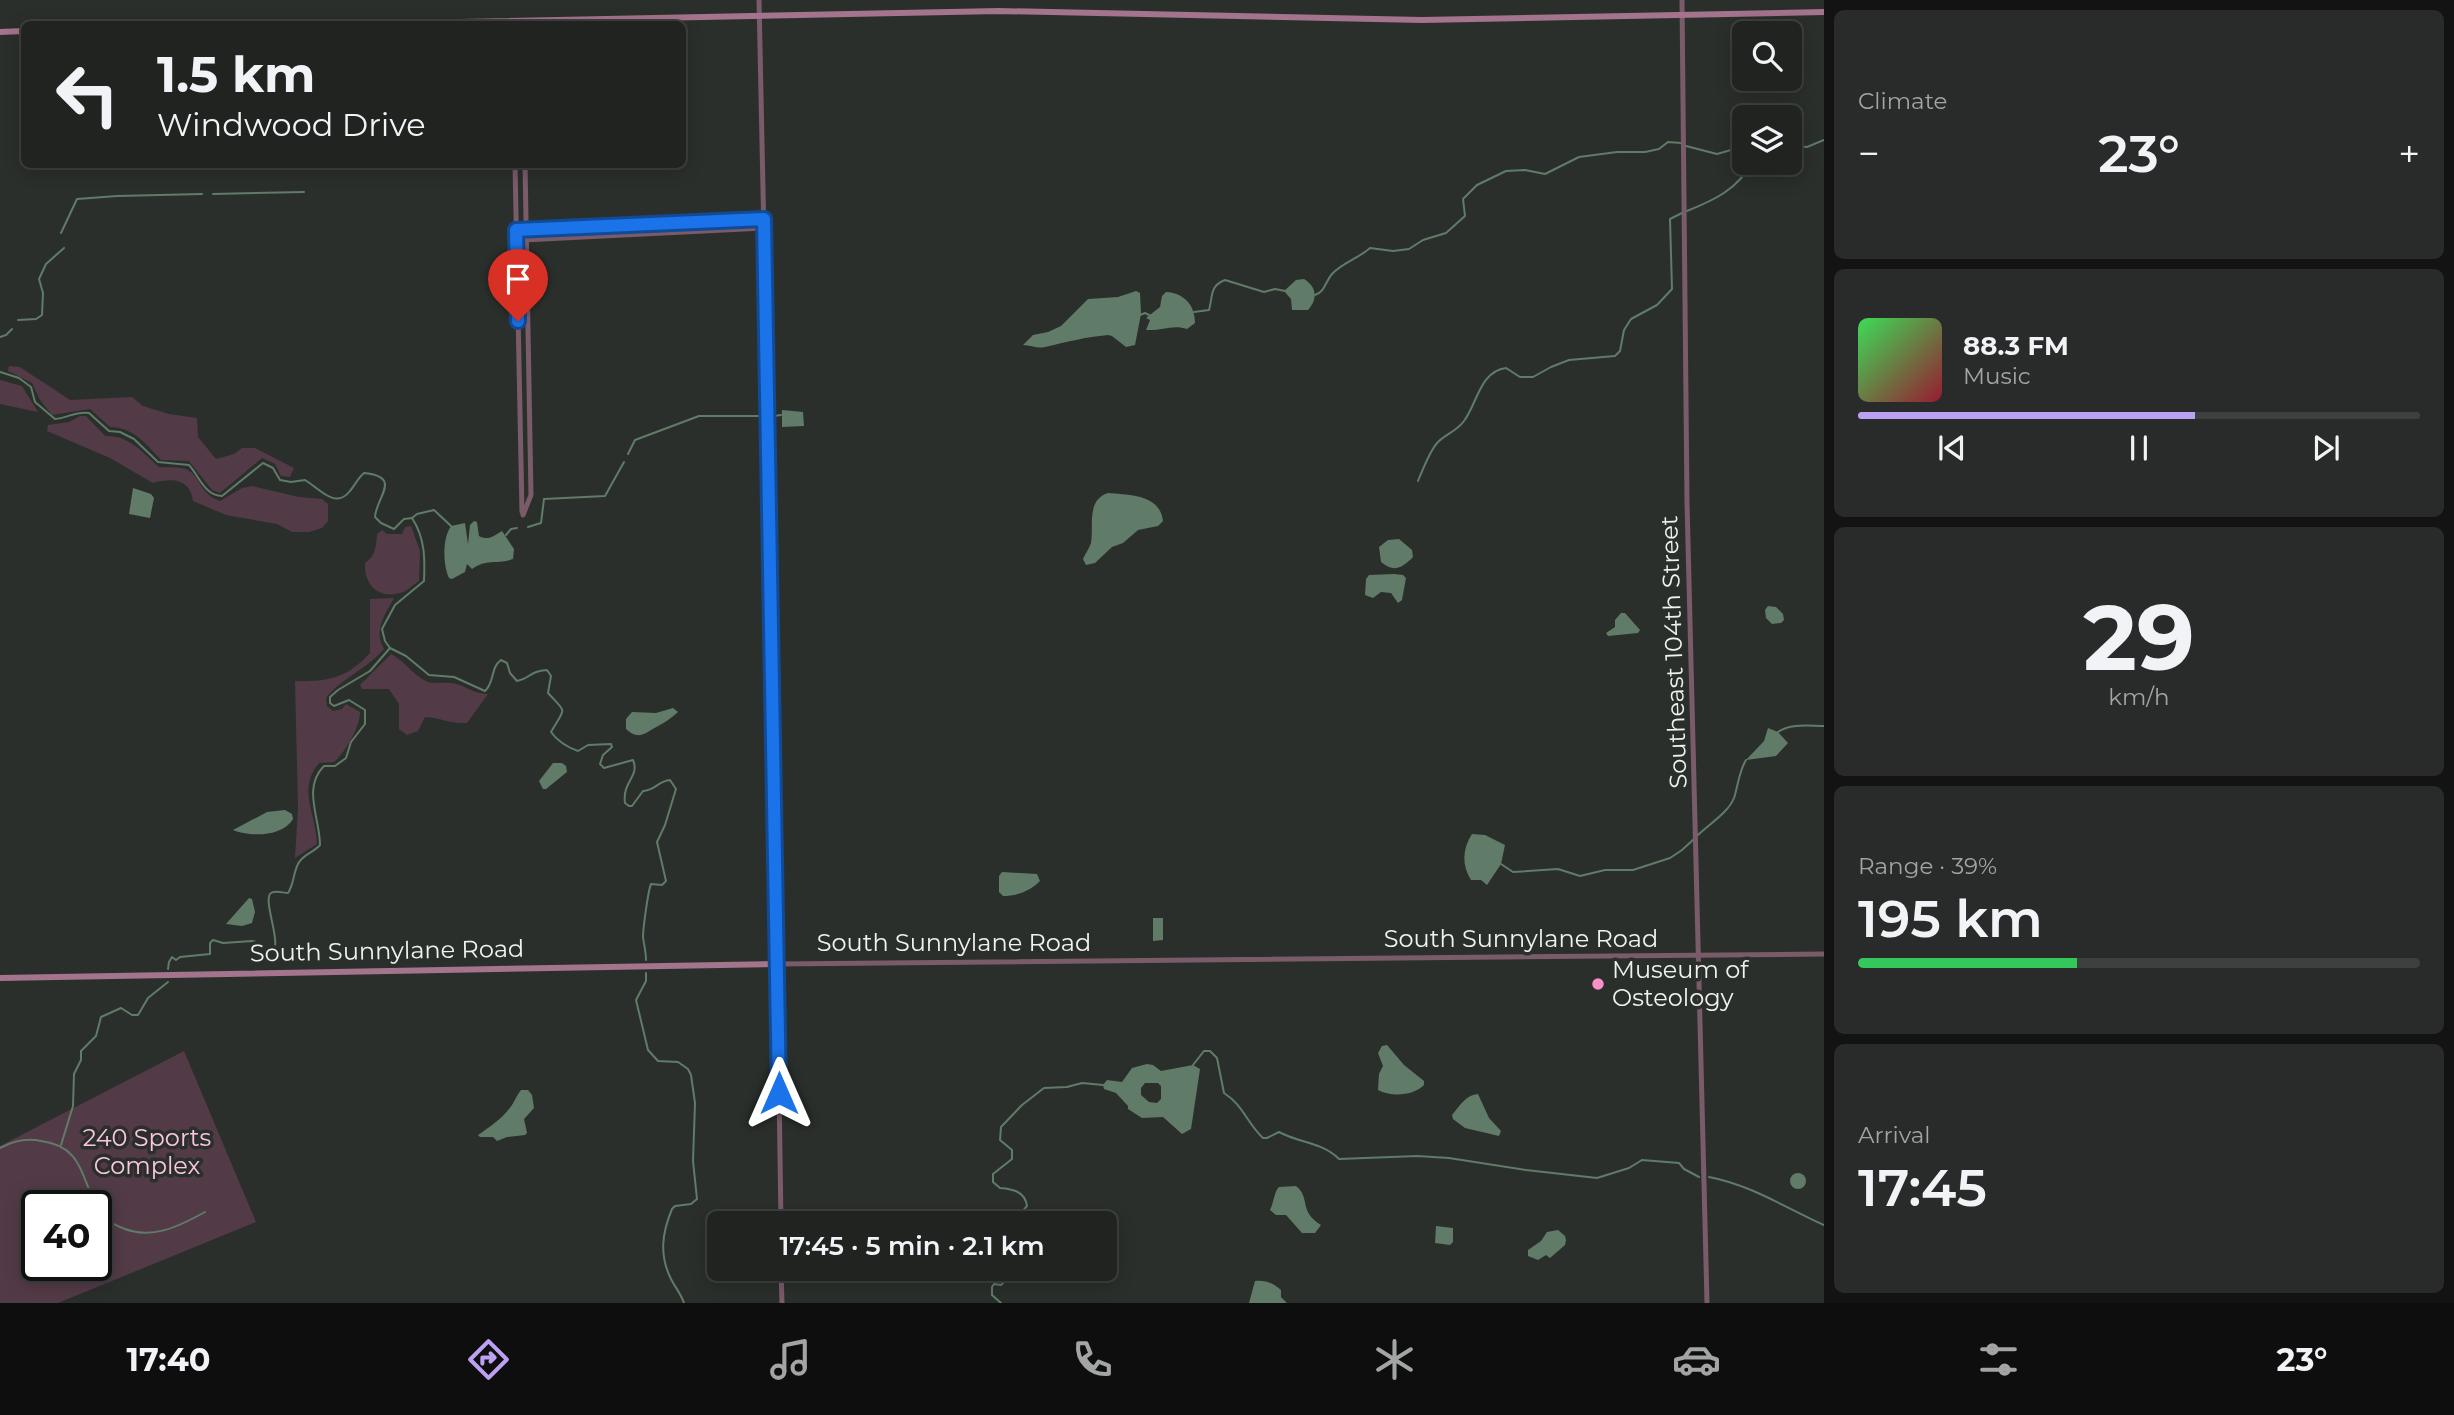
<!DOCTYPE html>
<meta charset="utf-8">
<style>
:root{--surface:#202320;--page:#282b29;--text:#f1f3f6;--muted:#a2a4a5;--line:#3d403e;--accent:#bca0f2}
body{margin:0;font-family:Montserrat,sans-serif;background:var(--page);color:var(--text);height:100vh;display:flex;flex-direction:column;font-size:26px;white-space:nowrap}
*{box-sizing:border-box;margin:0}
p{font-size:23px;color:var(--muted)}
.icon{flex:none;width:38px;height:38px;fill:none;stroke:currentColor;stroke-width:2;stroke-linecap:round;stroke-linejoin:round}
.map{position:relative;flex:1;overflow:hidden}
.panel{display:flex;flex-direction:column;gap:10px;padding:10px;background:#121312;width:630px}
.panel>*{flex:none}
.top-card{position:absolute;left:21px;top:21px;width:665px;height:147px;border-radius:10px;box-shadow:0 4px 18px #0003,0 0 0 2px var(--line);background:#202320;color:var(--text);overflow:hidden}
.controls{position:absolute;left:1732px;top:21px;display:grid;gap:14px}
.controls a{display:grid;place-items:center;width:70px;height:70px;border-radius:10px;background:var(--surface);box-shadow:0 4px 18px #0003,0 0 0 2px var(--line);font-size:35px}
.speed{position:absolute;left:21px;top:1190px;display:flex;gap:14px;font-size:35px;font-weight:700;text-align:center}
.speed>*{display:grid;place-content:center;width:91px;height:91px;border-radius:50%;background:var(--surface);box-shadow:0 4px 18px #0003,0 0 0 2px var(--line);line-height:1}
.speed .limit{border:4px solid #111;border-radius:10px;background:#fff;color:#111}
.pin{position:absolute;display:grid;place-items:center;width:60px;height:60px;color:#fff;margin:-72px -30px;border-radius:50% 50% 50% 0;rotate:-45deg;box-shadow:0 0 7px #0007}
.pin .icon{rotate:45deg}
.me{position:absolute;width:77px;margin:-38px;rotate:0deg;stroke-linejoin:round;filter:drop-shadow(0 0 5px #0008)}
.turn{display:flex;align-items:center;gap:24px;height:147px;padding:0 21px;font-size:32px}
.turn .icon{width:91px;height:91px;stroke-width:2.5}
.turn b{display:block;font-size:49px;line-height:60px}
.big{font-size:52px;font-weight:600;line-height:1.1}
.panel .tile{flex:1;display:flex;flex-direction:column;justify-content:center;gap:10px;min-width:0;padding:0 24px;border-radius:10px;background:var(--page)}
.panel .dial{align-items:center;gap:0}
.dial b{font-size:91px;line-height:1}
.song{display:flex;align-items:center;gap:21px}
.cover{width:84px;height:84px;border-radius:10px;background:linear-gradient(135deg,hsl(130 70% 55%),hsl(350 70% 35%))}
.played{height:7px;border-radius:4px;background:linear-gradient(90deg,var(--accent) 60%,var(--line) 60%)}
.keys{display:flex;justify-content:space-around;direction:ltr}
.heat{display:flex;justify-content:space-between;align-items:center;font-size:38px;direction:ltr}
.charge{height:10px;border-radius:5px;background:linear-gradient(90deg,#34c759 39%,var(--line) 0)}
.trip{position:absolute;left:707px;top:1211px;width:410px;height:70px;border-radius:10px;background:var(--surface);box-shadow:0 4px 18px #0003,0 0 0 2px var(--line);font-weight:600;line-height:70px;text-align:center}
.dock{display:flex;height:112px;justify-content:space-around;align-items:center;background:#0d0e0d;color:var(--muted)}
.dock .icon{width:49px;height:49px}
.dock .on{color:var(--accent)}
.dock b{font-size:32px;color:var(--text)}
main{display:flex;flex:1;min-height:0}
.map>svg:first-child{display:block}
.green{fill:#533a47;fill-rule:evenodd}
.water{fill:#607b68;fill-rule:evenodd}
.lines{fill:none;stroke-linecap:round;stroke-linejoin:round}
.stream{stroke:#607b68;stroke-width:2}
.tertiary{stroke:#7a5b6a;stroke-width:5}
.secondary{stroke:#a4738c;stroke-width:6}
.route-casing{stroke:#114b97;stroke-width:18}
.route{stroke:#1a73e8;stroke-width:12}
.poi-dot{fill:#f98fc8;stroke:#2a2f2b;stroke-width:2.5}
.labels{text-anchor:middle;stroke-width:7;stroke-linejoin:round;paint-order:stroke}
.street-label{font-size:24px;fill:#eff2ef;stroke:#2a2f2b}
.poi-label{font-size:24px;fill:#eff2ef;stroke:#2a2f2b;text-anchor:start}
.park-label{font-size:24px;fill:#fcc4e0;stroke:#2a2f2b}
</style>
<main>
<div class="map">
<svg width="1824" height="1303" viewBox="0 0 1824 1303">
<rect width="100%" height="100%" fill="#2a2f2b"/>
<g class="green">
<path d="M9,366l11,1 50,33 62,-3 11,9 26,8 28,4 1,19 18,22 18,-5 8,-6h13l39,20 -4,9 -9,-1 -6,-12 -13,-6 -42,35 -8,-3 -23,-29 -28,-1c-15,-16 -28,-33 -51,-33l-20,-18 -38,6 -12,-15 -8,-17 -24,-12z"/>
<path d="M0,380l22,6 16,26 -38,-8z"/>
<path d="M80,416h6l19,20c24,-1 37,16 54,31 9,1 21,-1 29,3 13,8 12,24 32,31l22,-13 10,-2 47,11 23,2 6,5v17l-6,7 -13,4h-17l-15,-8 -51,-9 -33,-14c-3,-23 -22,-23 -40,-18l-43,-25 -63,-27 1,-6 21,-3z"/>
<path d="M411,526l9,25 -1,30c-6,4 -13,11 -19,12 -22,6 -36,-8 -35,-30 11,-7 11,-17 12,-29l5,-4 5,4h15l3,-7z"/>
<path d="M394,598c-9,17 -21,32 -10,51 -17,20 -44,30 -58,49l1,8 6,5 9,-2 4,-5 14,8c0,15 -15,41 -26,50l-15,1c-22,27 -3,49 -2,81l-22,14 3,-51 -3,-126c33,1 52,-3 75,-28v-54z"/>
<path d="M391,654c14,7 22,22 37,28 6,2 15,0 23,1 15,2 21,11 37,11l-21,29c-16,1 -26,-5 -42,-6l-7,14 -11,4 -8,-6v-25l-10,-15h-27l-2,-4z"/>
<path d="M184,1051l72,171 -198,81h-58v-157zM37,1206h59v59h-59z"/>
</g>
<g class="water">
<path d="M1304,279c13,8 14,20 4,31h-16l-1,-11 -7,-8 12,-11z"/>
<path d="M1136,291l4,2 1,21 -6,31 -9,2 -14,-11 -4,-1c-22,2 -42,7 -63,12 -8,2 -14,-2 -22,-2l10,-10 15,-3 13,-6 27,-27 30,-2z"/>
<path d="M1166,292c17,1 29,12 29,31l-8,6c-14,-5 -25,2 -41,1l4,-10 -4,-2 14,-11 2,-11z"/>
<path d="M782,410l21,2 1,14 -22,1z"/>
<path d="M133,488l18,6 3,4 -4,20 -21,-4z"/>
<path d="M1108,493c21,2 52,1 55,28l-5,5 -20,4 -15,13 -11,4 -17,16 -9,2 -3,-6c2,-5 6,-10 8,-16 3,-17 -5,-43 17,-50z"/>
<path d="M474,521l3,1 2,14c9,5 15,0 23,-5l12,18 -1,10c-17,6 -25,-1 -41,10l-5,-5 -2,8 -13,7 -3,-1c-6,-13 -7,-39 2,-52l14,-3 3,21 2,-19z"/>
<path d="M1399,539l13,11 1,7c-11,11 -19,16 -32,5l-2,-15 9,-7z"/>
<path d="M1394,574l9,1 3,3 -4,22 -4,3 -7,-10 -10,-1 -8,6 -8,-3 1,-16 3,-4z"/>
<path d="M1768,606l8,1 7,7 1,6 -3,3 -9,1 -6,-6 -1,-8z"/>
<path d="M1621,613h4l15,17 -2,3 -30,3 -2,-3 9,-6v-7z"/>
<path d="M673,708l5,4c-7,6 -12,10 -20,14 -13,7 -19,15 -32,3v-10l6,-7 24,1z"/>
<path d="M1768,728l10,4 10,11 -12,13 -30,4 18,-19z"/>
<path d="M553,763h9l4,3 1,6 -21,17h-3l-4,-8z"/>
<path d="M285,810l7,4 1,5c-10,18 -44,18 -60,11l34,-18z"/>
<path d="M1472,834l13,1 20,10 -4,19 -14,21 -6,-5h-10c-9,-14 -9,-31 1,-46z"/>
<path d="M1002,872l35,2 3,7c-10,10 -23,15 -37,15l-4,-4v-16z"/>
<path d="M249,898l3,1 3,13 -3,11 -10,3 -16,-2z"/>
<path d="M1153,918h10v22l-10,1z"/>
<path d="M1387,1045l17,20 20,16v4c-11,11 -33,12 -46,5l1,-16 4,-8 -5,-13 4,-7z"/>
<path d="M1147,1064l6,1 8,6 32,-6 7,4 -9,60 -9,5 -19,-17 -21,1 -14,-9v-3l-12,-13 -12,-4 -1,-4 4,-5 15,2 10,-14zM1145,1083h13l3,3v13l-4,4 -8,-1 -8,-7v-7z"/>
<path d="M521,1090h7l4,5 2,13 -10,11 3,14 -2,2 -18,2 -10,4 -4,-4h-13l-2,-2c13,-9 25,-17 34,-30 3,-5 5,-10 9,-15z"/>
<path d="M1478,1094l11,24 12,13 -2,5 -34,-8 -12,-9 -1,-4c8,-10 14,-20 26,-21z"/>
<circle cx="1798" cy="1181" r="8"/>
<path d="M1296,1186c15,12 2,25 25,39l-6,8h-13l-16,-18h-10l-6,-5c4,-8 4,-18 9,-23z"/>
<path d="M1436,1226l17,2v14l-3,3 -15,-2z"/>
<path d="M1558,1230l7,6 1,4 -1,5 -15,13 -4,-3 -8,5 -10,-4v-6l13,-9 6,-9z"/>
<path d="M1255,1281c11,-1 18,2 26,9v7l6,6h-38z"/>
</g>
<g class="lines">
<g class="stream">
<path d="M1686,146l31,8 28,-8"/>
<path d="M1790,146l17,1 17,-7"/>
<path d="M213,194l91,-2"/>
<path d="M1687,211c25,-10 52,-22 64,-48"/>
<path d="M61,233l16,-34 40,-3 85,-2"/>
<path d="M1315,295c10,-3 10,-13 17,-21 10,-11 27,-16 38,-26l23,3 16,-2 14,-9 23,-7 19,-17 -2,-17 14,-14 29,-14 19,-1 20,4 34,-17 38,-5h28l14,-3 9,-7 13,1"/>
<path d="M1194,312l15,-2c4,-13 0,-24 16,-30l39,12 11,-3 10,2"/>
<path d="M1140,315l5,-2 6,3"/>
<path d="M18,320l18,-1 6,-4 1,-22 -4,-14 7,-15 18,-16"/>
<path d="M0,337l6,-2 6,-6"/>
<path d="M0,372l19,6 12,9 4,15 20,17c12,-1 21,-8 34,-6l20,18 11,1 14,7 24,23 31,3c10,11 16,31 33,31l41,-33 10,5 7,12 11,2 14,-2c14,8 30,30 45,11 5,-6 8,-13 14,-18 39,4 12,24 11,44l6,6 13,6 10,-10 8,-1c13,20 13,40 12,63l-29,24 -13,24 3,12 5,7 16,8 23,19 25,2 31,14c10,-9 5,-23 16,-31l6,3 3,10 7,8c13,-2 12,-10 30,-11l4,6 -3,17c19,21 18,13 3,39 7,10 16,15 27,19l10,-6 23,-1 1,3 -9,8 -3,9 4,4 29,-8c7,17 -11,21 -8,43l4,3h3l11,-15c13,-1 15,-10 27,-11l6,9 -11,36 -8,17 9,39 -4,4 -11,-1c-3,7 -8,45 -8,53 1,8 3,15 3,23"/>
<path d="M774,416l7,-1"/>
<path d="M628,454l7,-14 64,-24h64"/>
<path d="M1418,481c4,-10 13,-32 20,-39 8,-8 19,-11 26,-21 13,-17 16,-50 42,-53l14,9h13l18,-10 18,-7 46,-4 5,-5 4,-21 7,-11 26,-14 15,-16 -2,-70 12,-6"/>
<path d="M412,518l5,-4 17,-4 17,16"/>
<path d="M528,527l13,-4 3,-24 61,-3 19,-34"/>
<path d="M506,535l5,-6 6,-1"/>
<path d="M1778,732c13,-9 31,-6 46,-6"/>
<path d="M1698,835c11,-11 30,-22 36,-37 4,-12 5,-27 12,-38"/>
<path d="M1501,864l12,8 45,-3 22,7 25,-6h28l37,-12 12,-8 12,-11"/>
<path d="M168,969l1,-7 3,-5 4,3 4,-3 30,-3v-11l3,-3 10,3 29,-2 5,1 6,8 6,1 6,-5c3,-11 -12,-48 -4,-53 5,-3 12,0 17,0 6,-9 5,-19 10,-29 5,-10 15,-11 22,-19 0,-27 -18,-57 4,-79h11l11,-8 5,-16 14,-18v-14l-16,-10 -15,6 -4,-3v-6l8,-7 32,-19 20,-23"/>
<path d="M646,973v8l-10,19 12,50 10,11 20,1 10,7 3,6 4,28 -2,58 4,38 -6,5 -16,2 -3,3c-10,24 -13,46 -1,70 4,8 10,15 13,24"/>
<path d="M1193,1065l11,-14h6l7,7 7,35c19,12 23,30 39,45h4l12,-6c20,11 43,10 60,27l78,-3 32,2 77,12 71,8 32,-10 13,-8 37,3 5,6 15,8"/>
<path d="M61,1145l12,-39 1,-32 7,-14v-9l15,-15 5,-19 20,-9 11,7h6l10,-17 20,-16"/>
<path d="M0,1148c13,-7 27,-10 41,-7 47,6 39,44 61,74 4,5 11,9 18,12 30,14 58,0 85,-15"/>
<path d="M1709,1177c42,8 77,31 115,48"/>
<path d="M1036,1223l-3,-7 -8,1 -4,-4 6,-7c-2,-15 -15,-17 -27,-18l-7,-6v-8l19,-15v-9l-12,-10 1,-13 21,-22 22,-17 23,-1 15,-4 21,2"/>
<path d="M1001,1303l-9,-8v-8l2,-3 7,1 4,-4 1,-12"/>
</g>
<g class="tertiary">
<path d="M759,0l13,616 9,607"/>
<path d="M1682,0l5,502 20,801"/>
<path d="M515,164l7,348"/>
<path d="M523,230l241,-11"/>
<path d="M523,240l241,-12"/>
<path d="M523,515l8,-20 -6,-331"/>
<path d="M777,964l1047,-10"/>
<path d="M781,1269l1,34"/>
</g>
<g class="secondary">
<path d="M362,24l637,-13 423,9 402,-8"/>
<path d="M0,32l24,-1"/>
<path d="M0,978l777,-14"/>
</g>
</g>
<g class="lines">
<defs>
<path id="route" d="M518,321l-2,-91 248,-11 15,874"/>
</defs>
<use href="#route" class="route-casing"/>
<use href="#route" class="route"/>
</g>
<circle class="poi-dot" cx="1598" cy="984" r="7"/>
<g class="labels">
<g class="street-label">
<text transform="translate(1674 652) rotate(-92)" y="8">Southeast 104th Street</text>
<text x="1521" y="947">South Sunnylane Road</text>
<text x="954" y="951">South Sunnylane Road</text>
<text transform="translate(387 951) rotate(-1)" y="8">South Sunnylane Road</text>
</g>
<g class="poi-label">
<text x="1612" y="978">Museum of<tspan x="1612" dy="28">Osteology</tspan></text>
</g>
<g class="park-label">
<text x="147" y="1146">240 Sports<tspan x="147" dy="28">Complex</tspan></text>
</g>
</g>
</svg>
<div class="controls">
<a><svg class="icon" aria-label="search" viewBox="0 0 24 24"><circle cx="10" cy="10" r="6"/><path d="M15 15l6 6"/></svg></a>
<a><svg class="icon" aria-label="layers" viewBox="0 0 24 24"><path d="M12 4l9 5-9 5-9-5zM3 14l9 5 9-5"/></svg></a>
</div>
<div class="speed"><div class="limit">40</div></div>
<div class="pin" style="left:518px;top:321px;background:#d93025"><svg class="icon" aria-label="arrive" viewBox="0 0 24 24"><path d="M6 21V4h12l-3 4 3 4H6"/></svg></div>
<svg class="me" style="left:779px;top:1093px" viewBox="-20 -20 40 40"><path d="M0-17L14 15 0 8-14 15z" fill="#1a73e8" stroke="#fff" stroke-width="4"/></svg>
<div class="trip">17:45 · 5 min · 2.1 km</div>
<div class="top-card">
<div class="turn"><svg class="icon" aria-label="left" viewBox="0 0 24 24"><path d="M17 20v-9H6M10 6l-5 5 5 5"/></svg><div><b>1.5 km</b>Windwood Drive</div></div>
</div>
</div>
<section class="panel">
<div class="tile"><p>Climate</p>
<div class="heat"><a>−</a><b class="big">23°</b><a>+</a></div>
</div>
<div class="tile">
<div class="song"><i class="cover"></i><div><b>88.3 FM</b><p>Music</p></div></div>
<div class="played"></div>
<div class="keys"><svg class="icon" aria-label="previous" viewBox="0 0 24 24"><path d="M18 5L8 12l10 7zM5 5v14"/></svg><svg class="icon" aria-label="pause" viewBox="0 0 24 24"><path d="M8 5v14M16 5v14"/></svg><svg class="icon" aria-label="next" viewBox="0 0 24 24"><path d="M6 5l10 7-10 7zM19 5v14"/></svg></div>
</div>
<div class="tile dial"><b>29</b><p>km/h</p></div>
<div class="tile"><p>Range · 39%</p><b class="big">195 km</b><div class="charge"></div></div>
<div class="tile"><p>Arrival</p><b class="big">17:45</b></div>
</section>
</main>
<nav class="dock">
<b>17:40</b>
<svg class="icon on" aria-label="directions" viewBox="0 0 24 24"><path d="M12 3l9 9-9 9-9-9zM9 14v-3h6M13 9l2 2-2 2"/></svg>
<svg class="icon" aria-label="music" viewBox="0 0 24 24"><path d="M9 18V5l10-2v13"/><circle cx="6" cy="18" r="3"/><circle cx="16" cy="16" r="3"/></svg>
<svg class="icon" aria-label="phone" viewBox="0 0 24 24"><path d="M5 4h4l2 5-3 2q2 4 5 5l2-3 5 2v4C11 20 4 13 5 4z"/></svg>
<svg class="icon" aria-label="climate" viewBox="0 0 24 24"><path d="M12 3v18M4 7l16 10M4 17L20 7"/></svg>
<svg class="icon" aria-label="car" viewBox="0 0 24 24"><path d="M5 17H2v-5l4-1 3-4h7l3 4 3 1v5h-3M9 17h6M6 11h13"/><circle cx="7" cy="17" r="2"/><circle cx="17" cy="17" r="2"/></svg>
<svg class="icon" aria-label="filters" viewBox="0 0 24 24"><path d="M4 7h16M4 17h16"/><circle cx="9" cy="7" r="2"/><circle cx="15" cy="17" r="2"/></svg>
<b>23°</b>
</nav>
